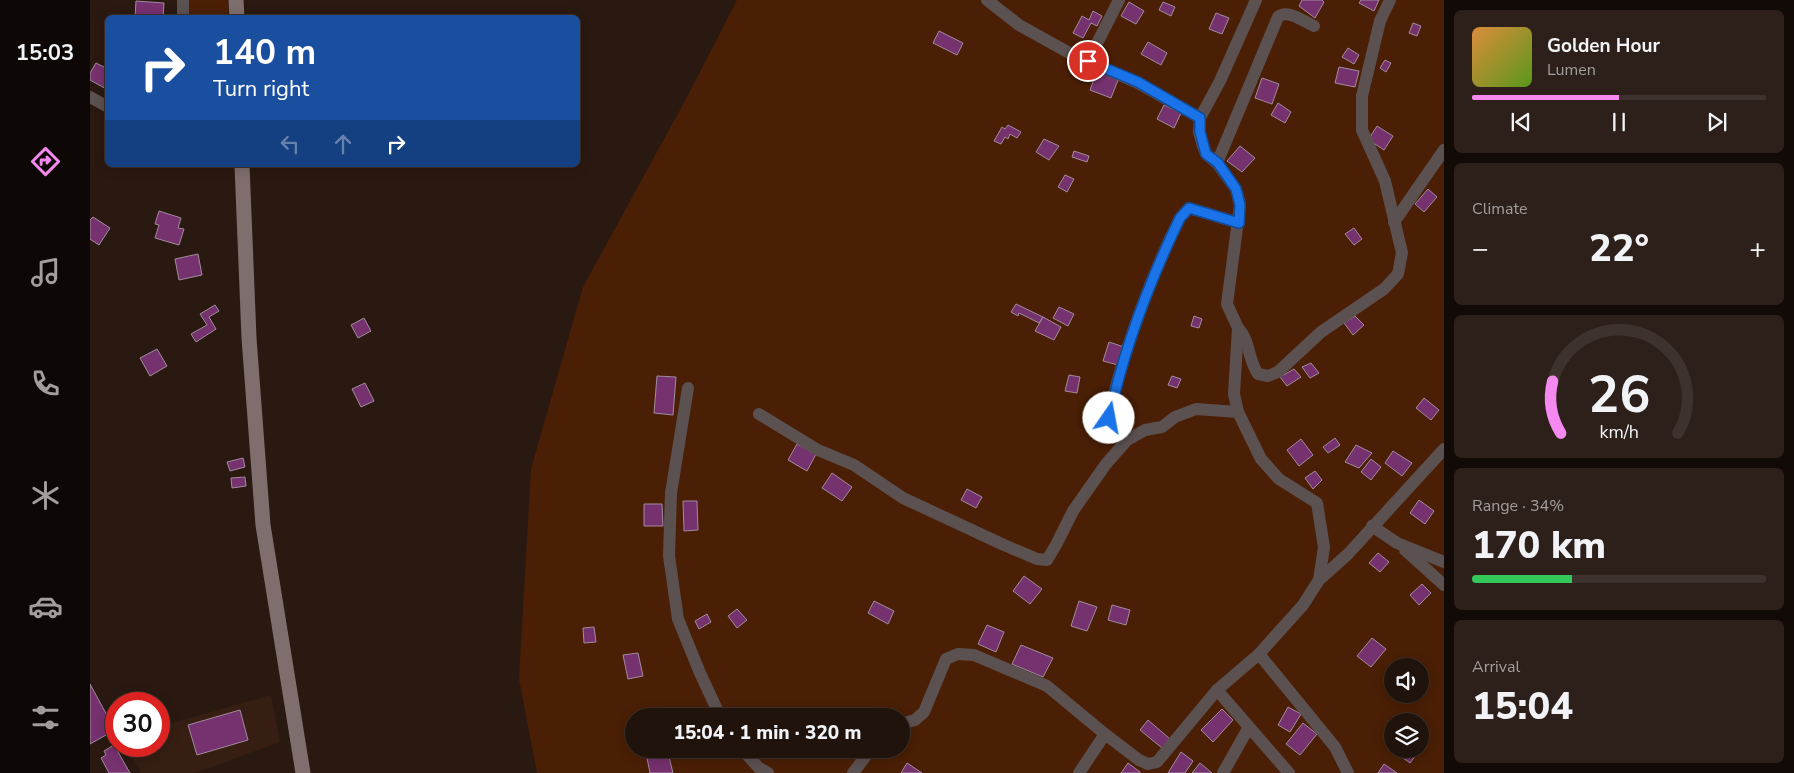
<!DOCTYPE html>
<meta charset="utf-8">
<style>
:root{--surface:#20130c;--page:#2d201a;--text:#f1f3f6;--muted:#a29e9d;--line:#3d322d;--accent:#f589ef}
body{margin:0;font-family:"Nunito Sans",sans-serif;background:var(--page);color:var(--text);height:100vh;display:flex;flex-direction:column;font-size:19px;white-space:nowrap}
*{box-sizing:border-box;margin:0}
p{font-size:16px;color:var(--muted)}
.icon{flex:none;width:28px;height:28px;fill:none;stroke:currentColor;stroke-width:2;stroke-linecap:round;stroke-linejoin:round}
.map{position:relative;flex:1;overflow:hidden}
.details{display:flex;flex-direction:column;gap:10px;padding:10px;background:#120a07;width:350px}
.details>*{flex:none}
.banner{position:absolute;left:15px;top:15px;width:475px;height:152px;border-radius:8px;box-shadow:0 2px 12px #0003,0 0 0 1px var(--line);background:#1a4fa0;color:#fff;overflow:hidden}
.tools{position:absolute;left:1294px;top:658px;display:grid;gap:10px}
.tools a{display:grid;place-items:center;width:45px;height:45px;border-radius:50%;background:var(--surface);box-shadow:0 2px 12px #0003,0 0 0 1px var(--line);font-size:25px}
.speed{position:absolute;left:15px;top:692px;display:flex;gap:10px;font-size:25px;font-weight:700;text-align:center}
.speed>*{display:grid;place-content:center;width:65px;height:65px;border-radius:50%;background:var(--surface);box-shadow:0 2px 12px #0003,0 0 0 1px var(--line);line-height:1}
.speed .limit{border:8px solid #d22;background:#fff;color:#111}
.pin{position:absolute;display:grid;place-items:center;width:42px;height:42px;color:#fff;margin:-21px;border:2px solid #fff;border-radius:50%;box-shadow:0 1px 5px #0007}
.me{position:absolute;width:55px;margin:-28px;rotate:12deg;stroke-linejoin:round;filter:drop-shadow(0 0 4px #0008)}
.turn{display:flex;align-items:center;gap:18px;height:105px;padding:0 25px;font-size:22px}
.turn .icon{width:65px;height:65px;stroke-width:2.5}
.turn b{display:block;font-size:35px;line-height:42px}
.lanes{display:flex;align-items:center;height:48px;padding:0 25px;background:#0003;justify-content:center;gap:25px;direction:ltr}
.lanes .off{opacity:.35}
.big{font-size:38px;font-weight:800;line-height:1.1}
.details .tile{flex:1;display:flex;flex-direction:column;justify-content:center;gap:8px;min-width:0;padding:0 18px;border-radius:8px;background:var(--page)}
.details .dial{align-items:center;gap:0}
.dial svg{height:130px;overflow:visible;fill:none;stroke:var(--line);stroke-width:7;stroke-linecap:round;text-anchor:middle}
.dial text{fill:var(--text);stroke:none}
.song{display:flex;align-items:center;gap:15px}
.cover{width:60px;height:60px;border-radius:8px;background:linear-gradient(135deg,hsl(30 70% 55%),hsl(90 70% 35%))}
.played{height:5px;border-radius:2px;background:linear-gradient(90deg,var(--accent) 50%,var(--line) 50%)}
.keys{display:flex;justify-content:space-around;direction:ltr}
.heat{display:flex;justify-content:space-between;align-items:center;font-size:28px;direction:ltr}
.charge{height:8px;border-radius:4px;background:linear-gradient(90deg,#34c759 34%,var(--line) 0)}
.trip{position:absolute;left:535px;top:708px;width:285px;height:50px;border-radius:25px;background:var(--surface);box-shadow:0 2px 12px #0003,0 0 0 1px var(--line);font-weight:800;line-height:50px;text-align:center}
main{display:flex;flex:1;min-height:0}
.menu{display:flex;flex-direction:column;width:90px;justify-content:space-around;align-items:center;background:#0d0805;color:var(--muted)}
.menu .icon{width:35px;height:35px}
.menu .on{color:var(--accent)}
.menu b{font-size:22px;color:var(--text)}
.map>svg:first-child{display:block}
.built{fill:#361e12}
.green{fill:#4a1f05;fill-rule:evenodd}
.building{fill:#76316f;stroke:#a08d9d}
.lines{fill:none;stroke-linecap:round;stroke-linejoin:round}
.street{stroke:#5c5151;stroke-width:12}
.secondary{stroke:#7f6e6e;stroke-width:15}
.route-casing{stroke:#114b97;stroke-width:12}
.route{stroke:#1a73e8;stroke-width:9}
</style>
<main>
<nav class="menu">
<b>15:03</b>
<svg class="icon on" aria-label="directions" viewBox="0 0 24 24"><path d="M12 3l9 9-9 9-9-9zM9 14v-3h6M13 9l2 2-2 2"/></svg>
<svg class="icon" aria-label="music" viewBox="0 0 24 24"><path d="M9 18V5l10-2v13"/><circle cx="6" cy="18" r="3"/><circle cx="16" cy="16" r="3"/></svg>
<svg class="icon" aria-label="phone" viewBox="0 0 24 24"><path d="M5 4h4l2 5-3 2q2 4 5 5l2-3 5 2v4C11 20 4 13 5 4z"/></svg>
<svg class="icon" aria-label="climate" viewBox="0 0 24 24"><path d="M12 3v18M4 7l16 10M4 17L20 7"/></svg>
<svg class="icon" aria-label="car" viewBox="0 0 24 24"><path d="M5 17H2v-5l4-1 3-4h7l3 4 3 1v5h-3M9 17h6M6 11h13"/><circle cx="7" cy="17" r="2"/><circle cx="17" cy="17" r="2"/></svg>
<svg class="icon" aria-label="filters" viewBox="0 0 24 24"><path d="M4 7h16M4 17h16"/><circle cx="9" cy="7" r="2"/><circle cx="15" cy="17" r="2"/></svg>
</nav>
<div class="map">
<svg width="1354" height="773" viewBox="0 0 1354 773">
<rect width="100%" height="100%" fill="#2a1910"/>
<path class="built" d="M181,695l9,47 -85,31h-54l-15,-27h33v-19z"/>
<g class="green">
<path d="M93,0h45l1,17 -46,1z"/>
<path d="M647,0h707v773h-907l-18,-94 12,-210 52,-182 104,-190zM1302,666h28v28h-28zM544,716h267v33h-267zM1302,721h28v28h-28z"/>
</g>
<g class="building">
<path d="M1212,0h20l2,2 -9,16 -16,-12z"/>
<path d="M1271,0h18l-5,11 -15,-8z"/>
<path d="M46,1l28,2 -1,15h-28z"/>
<path d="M1039,2l15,9 -8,13 -15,-8z"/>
<path d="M1073,2l12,5 -4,9 -12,-6z"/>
<path d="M1003,11l9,5 -5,10 -6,-3 -8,15 -10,-5 9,-17 7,4z"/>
<path d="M1126,13l13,5 -7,16 -13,-5z"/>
<path d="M1323,23l8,3 -4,10 -8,-3z"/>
<path d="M849,31l24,12 -6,12 -24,-12z"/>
<path d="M1058,42l19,11 -6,12 -20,-11z"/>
<path d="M1258,48l11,7 -5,9 -12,-7z"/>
<path d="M1295,60l6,3 -5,9 -6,-4z"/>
<path d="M6,63l12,6v21l-18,-10v-7z"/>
<path d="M1249,67l20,4 -4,16 -20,-4z"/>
<path d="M1007,71l21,9 -7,18 -21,-8z"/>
<path d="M1172,78l17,6 -7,20 -17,-6z"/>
<path d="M1188,103l13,9 -6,11 -14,-8z"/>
<path d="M1074,105l17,8 -7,15 -17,-9z"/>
<path d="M918,125l13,7 -4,6 -7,-4 -2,5 -3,-2 -4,7 -7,-3 8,-14 3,2z"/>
<path d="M1287,126l16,10 -9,14 -12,-8 -2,-5z"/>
<path d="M954,139l15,7 -10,14 -13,-8z"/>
<path d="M1150,146l15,12 -13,14 -15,-11z"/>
<path d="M984,151l15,5 -2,6 -15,-5z"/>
<path d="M975,175l9,4 -7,13 -9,-5z"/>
<path d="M1338,189l9,8 -13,15 -9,-8z"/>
<path d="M69,211l22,7 -3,10 6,1 -5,16 -24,-7 4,-13 -4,-1z"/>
<path d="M3,217l17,11 -11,17 -9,-6v-19z"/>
<path d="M1264,228l8,11 -8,6 -9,-11z"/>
<path d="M108,254l4,21 -23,5 -4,-21z"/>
<path d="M926,304l27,13 -4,6 -20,-10 -1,3 -7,-4z"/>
<path d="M125,305l4,6 -10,6 7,12 -20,13 -5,-8 16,-9 -7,-11z"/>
<path d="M969,307l15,7 -6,12 -15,-8z"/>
<path d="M1104,316l8,3 -3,9 -8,-2z"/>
<path d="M1265,316l9,9 -11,10 -9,-12z"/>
<path d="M953,317l18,10 -7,13 -19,-9z"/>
<path d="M274,318l7,13 -13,7 -7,-13z"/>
<path d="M1019,342l15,5 -6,18 -15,-4z"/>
<path d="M67,349l10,17 -17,10 -10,-18z"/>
<path d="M1221,363l8,10 -9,5 -8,-11z"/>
<path d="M1204,369l7,8 -14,9 -7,-9z"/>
<path d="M979,375l11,2 -3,16 -12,-2z"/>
<path d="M567,376l19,1 -3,38 -19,-2z"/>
<path d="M1082,376l9,3 -4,9 -9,-3z"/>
<path d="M275,383l9,18 -13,6 -9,-18z"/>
<path d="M1334,398l15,12 -8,10 -15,-12z"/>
<path d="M1245,438l5,7 -12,8 -5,-6z"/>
<path d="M1211,439l12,16 -14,11 -12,-16z"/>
<path d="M707,444l19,10 -9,17 -19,-11z"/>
<path d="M1266,445l16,8 -13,15 -14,-6z"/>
<path d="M1303,451l19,12 -10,13 -17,-13z"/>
<path d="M153,458l2,9 -15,4 -3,-9z"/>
<path d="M1281,459l10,8 -10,13 -10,-8z"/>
<path d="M1225,471l7,9 -9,9 -8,-11z"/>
<path d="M742,473l20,14 -10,14 -20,-13z"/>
<path d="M155,477l1,9 -14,2 -1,-10z"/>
<path d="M877,489l15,8 -6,11 -15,-8z"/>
<path d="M1329,500l15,11 -9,13 -15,-11z"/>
<path d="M593,501h14l1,29 -14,1z"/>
<path d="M554,504h18l1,22h-19z"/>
<path d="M1288,553l11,9 -9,10 -11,-9z"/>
<path d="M934,576l18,13 -12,15 -17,-13z"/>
<path d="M1332,584l9,9 -12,12 -9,-10z"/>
<path d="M784,601l20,10 -6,13 -20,-11z"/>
<path d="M989,601l18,6 -10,24 -16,-5z"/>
<path d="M1022,605l18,5 -4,15 -18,-5z"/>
<path d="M647,609l10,11 -10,8 -9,-12z"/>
<path d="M617,614l4,8 -12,7 -4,-8z"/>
<path d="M897,625l17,7 -8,20 -18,-8z"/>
<path d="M504,627l2,15 -12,1 -1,-15z"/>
<path d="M1282,638l14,11 -15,18 -14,-11z"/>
<path d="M931,645l32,13 -10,19 -31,-13z"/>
<path d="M548,653l5,23 -15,3 -5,-24z"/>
<path d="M0,684l25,46 -25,14z"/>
<path d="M1198,707l13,7 -11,18 -12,-7z"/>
<path d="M1132,709l11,11 -20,22 -12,-12z"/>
<path d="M150,710l8,30 -51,15 -9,-30z"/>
<path d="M1058,720l22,19 -8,9 -22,-18z"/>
<path d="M1213,723l14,11 -17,21 -14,-11z"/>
<path d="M24,745l16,28h-21l-8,-15 5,-3 -2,-4z"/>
<path d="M1307,749h21l2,1 -10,13 -15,-11z"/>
<path d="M1091,752l12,9 -8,12h-17z"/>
<path d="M578,753l5,20h-23l-3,-15z"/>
<path d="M817,763l15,10h-21z"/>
<path d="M1038,763l12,9v1h-19z"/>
<path d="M1110,763l12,10h-20z"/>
<path d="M1294,764l13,9h-19z"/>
</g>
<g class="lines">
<g class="street">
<path d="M897,0l32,25 54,30 65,28 62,35"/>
<path d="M93,18v-18"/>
<path d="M998,61l31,-61"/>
<path d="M0,97l18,10"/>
<path d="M1127,163l61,-146c10,-8 25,4 36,9"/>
<path d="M1304,222l50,-72"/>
<path d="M1149,329c11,12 9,31 19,45l10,2 10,-4 43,-40 63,-43 14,-15 4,-21 -17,-72 -23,-51v-34l18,-75 10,-21"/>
<path d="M598,388l-17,105 -2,63 9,63 22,54 20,43"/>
<path d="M669,414l59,36 36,15 49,33 101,47 33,14 10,1 9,-15 17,-34 33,-47 21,-24 18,-10 17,-3 13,-10 21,-8 42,3"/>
<path d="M1037,440l-17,-10c-2,-23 7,-46 13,-68 15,-48 34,-98 57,-144l9,-10 50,15"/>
<path d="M1282,526l25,17 47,19"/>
<path d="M1315,550l39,35"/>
<path d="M1229,580l29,-26 96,-105"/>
<path d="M1169,654l76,93 13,26"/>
<path d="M1127,690l72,83"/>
<path d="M811,724l14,-4 9,-8 22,-53 12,-5 16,1 73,31 58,48 34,26 9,4 9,-2 60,-72 42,-36 44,-49 16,-25 5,-33 -7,-44 -38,-24 -18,-20 -23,-47 -4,-18 4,-66 -11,-24 13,-99 -4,-16 -19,-26 -11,-9 -3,-8 -4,-14 1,-14 20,-37 36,-81"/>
<path d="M652,749l17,19 9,5"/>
<path d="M763,773l18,-24"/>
<path d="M989,773l26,-39"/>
<path d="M1133,773l26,-46"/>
</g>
<g class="secondary">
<path d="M146,0l1,18"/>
<path d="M152,165l7,173 14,187 40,248"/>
</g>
</g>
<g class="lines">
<defs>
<path id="route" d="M998,61l50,21 62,36v14l6,22 12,9 18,26 4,16 -1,18 -50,-15 -9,10c-31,64 -56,131 -71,200"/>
</defs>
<use href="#route" class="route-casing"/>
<use href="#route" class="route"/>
</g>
</svg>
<div class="tools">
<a><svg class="icon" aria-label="sound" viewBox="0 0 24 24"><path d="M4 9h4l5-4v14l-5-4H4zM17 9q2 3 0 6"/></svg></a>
<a><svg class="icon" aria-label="layers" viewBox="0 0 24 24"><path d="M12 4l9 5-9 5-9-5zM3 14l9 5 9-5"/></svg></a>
</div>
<div class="speed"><div class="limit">30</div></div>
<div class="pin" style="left:998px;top:61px;background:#d93025"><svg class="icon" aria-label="arrive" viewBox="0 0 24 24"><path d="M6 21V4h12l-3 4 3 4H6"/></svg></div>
<svg class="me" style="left:1019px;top:418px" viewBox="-20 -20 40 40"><circle r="19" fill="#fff"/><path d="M0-13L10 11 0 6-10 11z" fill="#1a73e8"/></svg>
<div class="trip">15:04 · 1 min · 320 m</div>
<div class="banner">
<div class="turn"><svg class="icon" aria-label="right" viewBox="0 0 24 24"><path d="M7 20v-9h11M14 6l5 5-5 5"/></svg><div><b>140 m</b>Turn right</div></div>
<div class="lanes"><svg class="icon off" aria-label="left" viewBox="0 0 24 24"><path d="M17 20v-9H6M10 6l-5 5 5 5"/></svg><svg class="icon off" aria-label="ahead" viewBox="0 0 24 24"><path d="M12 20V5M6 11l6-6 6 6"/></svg><svg class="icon" aria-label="right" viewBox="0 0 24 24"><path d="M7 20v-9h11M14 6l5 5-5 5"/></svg></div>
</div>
</div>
<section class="details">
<div class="tile">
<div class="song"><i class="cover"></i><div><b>Golden Hour</b><p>Lumen</p></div></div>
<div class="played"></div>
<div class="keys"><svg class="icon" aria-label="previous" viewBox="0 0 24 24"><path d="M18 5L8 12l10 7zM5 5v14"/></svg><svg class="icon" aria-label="pause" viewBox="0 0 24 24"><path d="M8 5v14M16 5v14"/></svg><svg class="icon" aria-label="next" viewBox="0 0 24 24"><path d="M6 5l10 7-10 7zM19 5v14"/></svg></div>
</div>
<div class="tile"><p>Climate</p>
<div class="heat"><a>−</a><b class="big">22°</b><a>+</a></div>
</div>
<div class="tile dial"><svg viewBox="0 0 100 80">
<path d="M14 69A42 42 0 1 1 86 69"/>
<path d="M14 69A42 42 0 0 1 9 37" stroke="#f589ef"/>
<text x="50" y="56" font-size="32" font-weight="700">26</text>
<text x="50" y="72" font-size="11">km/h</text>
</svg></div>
<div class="tile"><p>Range · 34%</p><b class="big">170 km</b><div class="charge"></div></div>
<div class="tile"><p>Arrival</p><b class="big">15:04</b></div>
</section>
</main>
